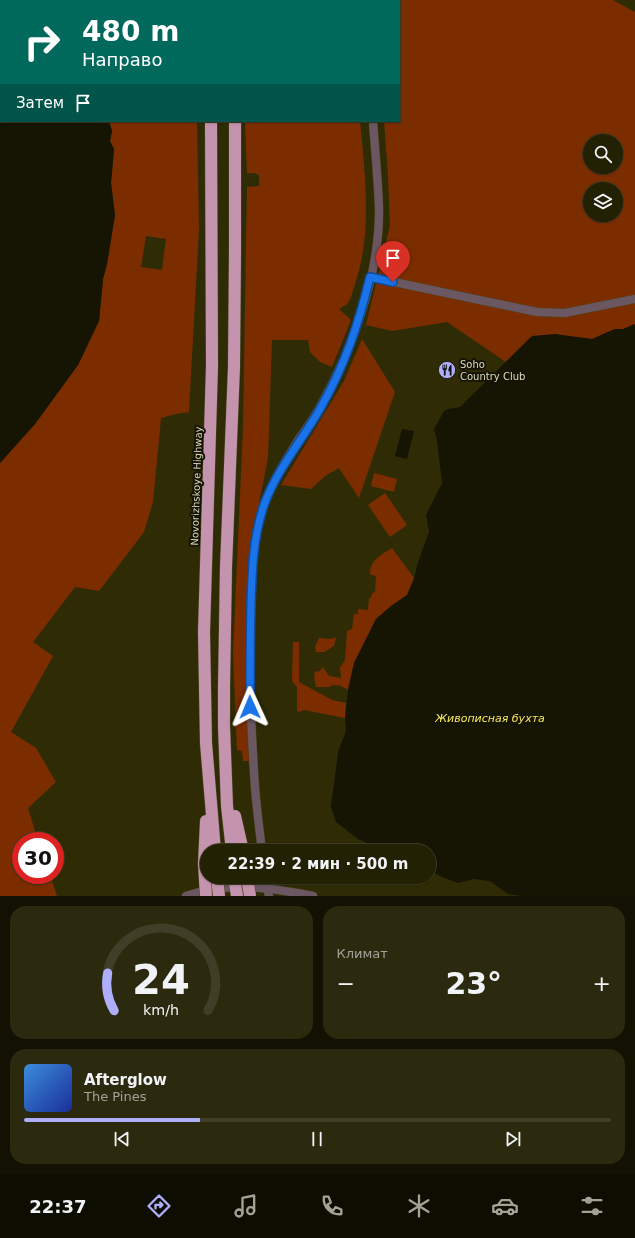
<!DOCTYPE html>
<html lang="ru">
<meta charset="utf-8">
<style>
:root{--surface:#232104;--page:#2b290e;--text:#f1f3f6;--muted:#a3a39a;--line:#403e26;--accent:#afaefa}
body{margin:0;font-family:"DejaVu Sans",sans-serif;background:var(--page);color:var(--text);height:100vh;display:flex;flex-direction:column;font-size:15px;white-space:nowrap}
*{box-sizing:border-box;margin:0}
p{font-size:13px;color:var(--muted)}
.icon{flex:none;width:22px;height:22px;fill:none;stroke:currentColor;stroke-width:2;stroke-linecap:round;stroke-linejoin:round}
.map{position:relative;height:896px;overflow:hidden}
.drawer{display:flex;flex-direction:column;gap:10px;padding:10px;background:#131202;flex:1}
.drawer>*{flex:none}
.hud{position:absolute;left:0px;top:0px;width:400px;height:122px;box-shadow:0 1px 3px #0004,0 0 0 1px var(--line);background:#00695c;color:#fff;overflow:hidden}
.buttons{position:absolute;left:583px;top:134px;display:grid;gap:8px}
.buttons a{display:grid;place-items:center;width:40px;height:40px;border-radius:50%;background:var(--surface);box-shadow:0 1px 3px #0004,0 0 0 1px var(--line);font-size:20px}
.speed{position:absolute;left:12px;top:832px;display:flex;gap:8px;font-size:20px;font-weight:700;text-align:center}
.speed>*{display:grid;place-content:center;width:52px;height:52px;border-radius:50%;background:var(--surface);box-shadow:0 1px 3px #0004,0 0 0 1px var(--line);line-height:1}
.speed .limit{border:6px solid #d22;background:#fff;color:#111}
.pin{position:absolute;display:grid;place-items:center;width:34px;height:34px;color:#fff;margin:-41px -17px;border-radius:50% 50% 50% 0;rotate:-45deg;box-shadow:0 0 4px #0007}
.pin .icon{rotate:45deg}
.me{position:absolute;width:44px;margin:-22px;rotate:359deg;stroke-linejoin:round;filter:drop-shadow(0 0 3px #0008)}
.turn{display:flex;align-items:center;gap:14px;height:84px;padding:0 16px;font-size:18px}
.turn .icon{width:52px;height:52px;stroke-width:2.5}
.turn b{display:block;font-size:28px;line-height:34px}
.then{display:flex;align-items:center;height:38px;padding:0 16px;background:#0003;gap:8px;font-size:15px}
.big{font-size:30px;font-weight:700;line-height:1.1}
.drawer .widget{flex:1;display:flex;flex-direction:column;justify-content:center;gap:6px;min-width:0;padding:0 14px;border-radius:16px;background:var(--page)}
.drawer .dial{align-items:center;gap:0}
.dial svg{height:104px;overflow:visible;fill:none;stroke:var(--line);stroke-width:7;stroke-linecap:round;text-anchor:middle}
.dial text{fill:var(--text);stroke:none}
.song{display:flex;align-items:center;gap:12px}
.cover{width:48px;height:48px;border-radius:6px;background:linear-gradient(135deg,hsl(210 70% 55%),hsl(230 70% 35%))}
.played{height:4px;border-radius:2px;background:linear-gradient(90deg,var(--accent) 30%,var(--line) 30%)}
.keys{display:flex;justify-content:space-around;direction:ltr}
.heat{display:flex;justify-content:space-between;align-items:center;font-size:22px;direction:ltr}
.drawer .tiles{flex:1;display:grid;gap:10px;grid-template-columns:1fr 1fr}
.widget:last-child{grid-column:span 2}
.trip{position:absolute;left:200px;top:844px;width:236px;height:40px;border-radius:20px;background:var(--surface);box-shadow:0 1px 3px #0004,0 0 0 1px var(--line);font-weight:700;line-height:40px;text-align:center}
.tab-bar{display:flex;height:64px;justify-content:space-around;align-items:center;background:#0e0d02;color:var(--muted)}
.tab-bar .icon{width:28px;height:28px}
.tab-bar .current{color:var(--accent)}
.tab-bar b{font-size:18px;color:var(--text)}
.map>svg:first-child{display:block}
.green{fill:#7c2d00;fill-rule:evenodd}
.water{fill:#161403}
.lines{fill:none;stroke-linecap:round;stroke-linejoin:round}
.minor-casing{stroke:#4b4823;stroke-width:9}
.highway-casing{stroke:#4b4823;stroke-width:13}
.minor{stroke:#6b5762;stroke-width:8}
.highway{stroke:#c493ae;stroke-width:12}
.highway-bridge-casing{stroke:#4b4823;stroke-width:13;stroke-linecap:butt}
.highway-bridge{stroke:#c493ae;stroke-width:12}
.route-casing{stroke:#114b97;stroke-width:10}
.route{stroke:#1a73e8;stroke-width:7}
.labels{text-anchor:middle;stroke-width:4;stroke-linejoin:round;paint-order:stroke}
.poi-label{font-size:10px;fill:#dbdac0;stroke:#161402;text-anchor:start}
.street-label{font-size:10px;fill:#dbdac0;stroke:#161402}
.water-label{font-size:11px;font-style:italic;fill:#f6e95e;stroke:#161402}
</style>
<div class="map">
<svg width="635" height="896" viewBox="0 0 635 896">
<rect width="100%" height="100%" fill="#2f2c05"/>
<g class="green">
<path d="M391,0h222l22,12v312l-12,6 -8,-1 -23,10 -18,-2 -42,-1 -26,26 -59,-40 -55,9 -26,-6 24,-99 -2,-51 -4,-54h15v-120h-9zM590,141h26v26h-26zM590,189h26v26h-26z"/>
<path d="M109,121h88l2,108 -10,183 -13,2 -15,4 -8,84 -9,30 -45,59 -24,-4 -42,55 20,14 -42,76 25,16 20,34 -28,26 10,33h-17v34h29l7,21h-57v-433l35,-39 43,-59 21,-44 4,-42 4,-15 8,-49 -4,-32 3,-34 -4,-8 2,-10zM146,236l20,3 -4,31 -21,-3z"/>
<path d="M245,121h115c5,55 13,113 -6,166 -2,6 -3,13 -7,17 -2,2 -5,3 -8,5l12,11 -19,47 -12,-5 -10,-10 -2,-12h-36l-4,118 -8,40 -4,27 -4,18 -7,122 4,96h-6l-1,-10 -5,-1 -4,-96 10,-227 4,-240 12,-1v-11l-5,-2h-7z"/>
<path d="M362,339l33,53 -36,106 -20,-30 -14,8 -14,13 -30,-4 63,-104z"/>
<path d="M374,473l23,6 -3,13 -23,-6z"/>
<path d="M385,493l22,32 -17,12 -22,-32z"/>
<path d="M392,548l22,30 -7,17 -16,11 -15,13 -22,44 -6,27 -7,-4 -8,-1 -4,2h-13l-2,-10 1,-5 5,-1 3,-4 6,9 12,2 -1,-10 5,-8 2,-29 5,-2 2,-15h4v-5l10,1 1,-12h2l1,-5 3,-1 1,-16 -6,-2c0,-14 12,-20 22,-26z"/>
<path d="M336,637l-2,9 -10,6h-8l-1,-5 4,-9 12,1z"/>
<path d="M293,642h6v40l33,18 14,3 -1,15 -41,-8 -5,2 -2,-1v-24l-5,-6z"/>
</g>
<g class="water">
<path d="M0,0h90l1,1h-90v120h108l3,10 -2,10 4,8 -3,34 4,32 -8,49 -4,15 -4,42 -21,44 -43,59 -35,39z"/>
<path d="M635,324v572h-114l-13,-2 -18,-13 -16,-2 -16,4 -16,-6 -13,-7v-19h-53l-9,-8 -9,-4 -22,-17 -5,-15 7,-55 8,-21 -1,-13 3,-28 6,-27 22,-44 15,-13 16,-11 7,-16 4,-17 11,-30 -3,-17 16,-32 -5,-42 -3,-12 10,-18 4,-2 12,-2 72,-71 23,-2 37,5 23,-10h8z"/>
<path d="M402,429l12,2 -7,28 -12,-3z"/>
</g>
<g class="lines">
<defs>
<g id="minor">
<path d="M378,1v-1"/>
<path d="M370,277l167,35 28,1 70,-14"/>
<path d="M262,851c-3,-26 -7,-53 -8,-80 -4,-53 -5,-106 -3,-159 1,-29 0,-59 7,-88 7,-31 24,-58 41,-85 7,-10 15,-21 21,-32 32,-58 60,-131 59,-199 -1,-29 -4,-58 -6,-87"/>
<path d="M265,877l4,19"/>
<path d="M186,896c42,-15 85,-8 127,0"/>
</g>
<g id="highway">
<path d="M203,0v1"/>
<path d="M226,0v1"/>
<path d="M211,121l1,245 -8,266 2,111 9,108"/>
<path d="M235,816l8,35"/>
<path d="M232,851l-5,-45 -3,-80v-39l2,-120 8,-200 1,-116v-130"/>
<path d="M204,864l2,-43"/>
</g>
</defs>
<use href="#minor" class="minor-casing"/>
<use href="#highway" class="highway-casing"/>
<use href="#minor" class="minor"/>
<use href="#highway" class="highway"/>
<defs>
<g id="highway-bridge">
<path d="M204,864l2,32"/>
<path d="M217,877l2,19"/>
<path d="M234,877l3,19"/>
<path d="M247,877l3,19"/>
</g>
</defs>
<use href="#highway-bridge" class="highway-bridge-casing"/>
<use href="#highway-bridge" class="highway-bridge"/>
</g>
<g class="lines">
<defs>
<path id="route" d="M250,707c0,-35 0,-69 1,-103 1,-33 2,-67 13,-99 13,-36 37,-63 56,-96 25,-44 38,-83 50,-132l23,5"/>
</defs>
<use href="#route" class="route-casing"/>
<use href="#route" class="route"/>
</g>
<defs>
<symbol id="restaurant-disc" viewBox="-11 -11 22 22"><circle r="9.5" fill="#afaefa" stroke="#161402"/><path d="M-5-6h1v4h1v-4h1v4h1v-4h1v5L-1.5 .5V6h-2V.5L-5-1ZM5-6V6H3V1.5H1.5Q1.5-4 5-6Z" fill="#111"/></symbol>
</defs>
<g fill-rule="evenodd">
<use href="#restaurant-disc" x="437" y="360" width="20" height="20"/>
</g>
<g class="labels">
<g class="poi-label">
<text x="460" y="368">Soho<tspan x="460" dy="12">Country Club</tspan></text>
</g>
<g class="street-label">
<text transform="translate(196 486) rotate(-88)" y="4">Novorizhskoye Highway</text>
</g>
<g class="water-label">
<text x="490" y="722">Живописная бухта</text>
</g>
</g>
</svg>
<div class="buttons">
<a><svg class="icon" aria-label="search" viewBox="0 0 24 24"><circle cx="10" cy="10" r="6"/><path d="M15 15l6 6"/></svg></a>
<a><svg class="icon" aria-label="layers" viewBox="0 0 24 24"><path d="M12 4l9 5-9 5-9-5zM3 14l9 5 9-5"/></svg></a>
</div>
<div class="speed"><div class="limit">30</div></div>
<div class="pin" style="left:393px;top:282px;background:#d93025"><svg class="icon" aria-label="arrive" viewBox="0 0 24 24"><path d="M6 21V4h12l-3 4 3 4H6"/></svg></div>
<svg class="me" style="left:250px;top:707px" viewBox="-20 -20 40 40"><path d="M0-17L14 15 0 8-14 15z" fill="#1a73e8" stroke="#fff" stroke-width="4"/></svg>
<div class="trip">22:39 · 2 мин · 500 m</div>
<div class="hud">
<div class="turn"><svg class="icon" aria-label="right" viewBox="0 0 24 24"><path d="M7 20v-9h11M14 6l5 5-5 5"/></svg><div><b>480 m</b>Направо</div></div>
<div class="then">Затем<svg class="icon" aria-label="arrive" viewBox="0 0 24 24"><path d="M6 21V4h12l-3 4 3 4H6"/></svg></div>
</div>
</div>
<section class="drawer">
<div class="tiles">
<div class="widget dial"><svg viewBox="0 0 100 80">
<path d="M14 69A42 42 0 1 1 86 69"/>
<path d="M14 69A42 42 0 0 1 9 40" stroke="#afaefa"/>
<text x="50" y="56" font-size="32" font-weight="700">24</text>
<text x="50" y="72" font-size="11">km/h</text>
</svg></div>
<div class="widget"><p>Климат</p>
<div class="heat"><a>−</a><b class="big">23°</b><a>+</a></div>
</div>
<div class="widget">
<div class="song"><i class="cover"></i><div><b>Afterglow</b><p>The Pines</p></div></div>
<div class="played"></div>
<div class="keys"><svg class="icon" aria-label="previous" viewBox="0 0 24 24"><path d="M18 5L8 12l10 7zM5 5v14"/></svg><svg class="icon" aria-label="pause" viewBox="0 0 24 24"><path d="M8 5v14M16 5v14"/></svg><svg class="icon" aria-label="next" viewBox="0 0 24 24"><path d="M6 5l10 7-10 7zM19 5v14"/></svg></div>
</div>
</div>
</section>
<nav class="tab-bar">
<b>22:37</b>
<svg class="icon current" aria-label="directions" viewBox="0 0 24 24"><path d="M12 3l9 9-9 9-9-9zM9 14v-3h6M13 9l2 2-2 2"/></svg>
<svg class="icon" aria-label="music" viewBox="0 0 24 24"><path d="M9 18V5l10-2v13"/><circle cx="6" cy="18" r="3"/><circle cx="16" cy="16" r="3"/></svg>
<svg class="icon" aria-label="phone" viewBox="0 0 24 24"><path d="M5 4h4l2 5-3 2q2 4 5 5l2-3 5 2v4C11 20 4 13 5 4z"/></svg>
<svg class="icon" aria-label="climate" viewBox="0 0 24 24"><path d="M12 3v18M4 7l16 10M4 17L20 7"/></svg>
<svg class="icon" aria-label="car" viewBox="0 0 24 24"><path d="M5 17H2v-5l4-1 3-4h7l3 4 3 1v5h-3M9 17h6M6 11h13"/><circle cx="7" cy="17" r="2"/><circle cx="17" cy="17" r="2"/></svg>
<svg class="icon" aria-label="filters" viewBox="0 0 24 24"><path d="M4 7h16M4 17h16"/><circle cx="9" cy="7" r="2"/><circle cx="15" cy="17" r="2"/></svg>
</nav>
